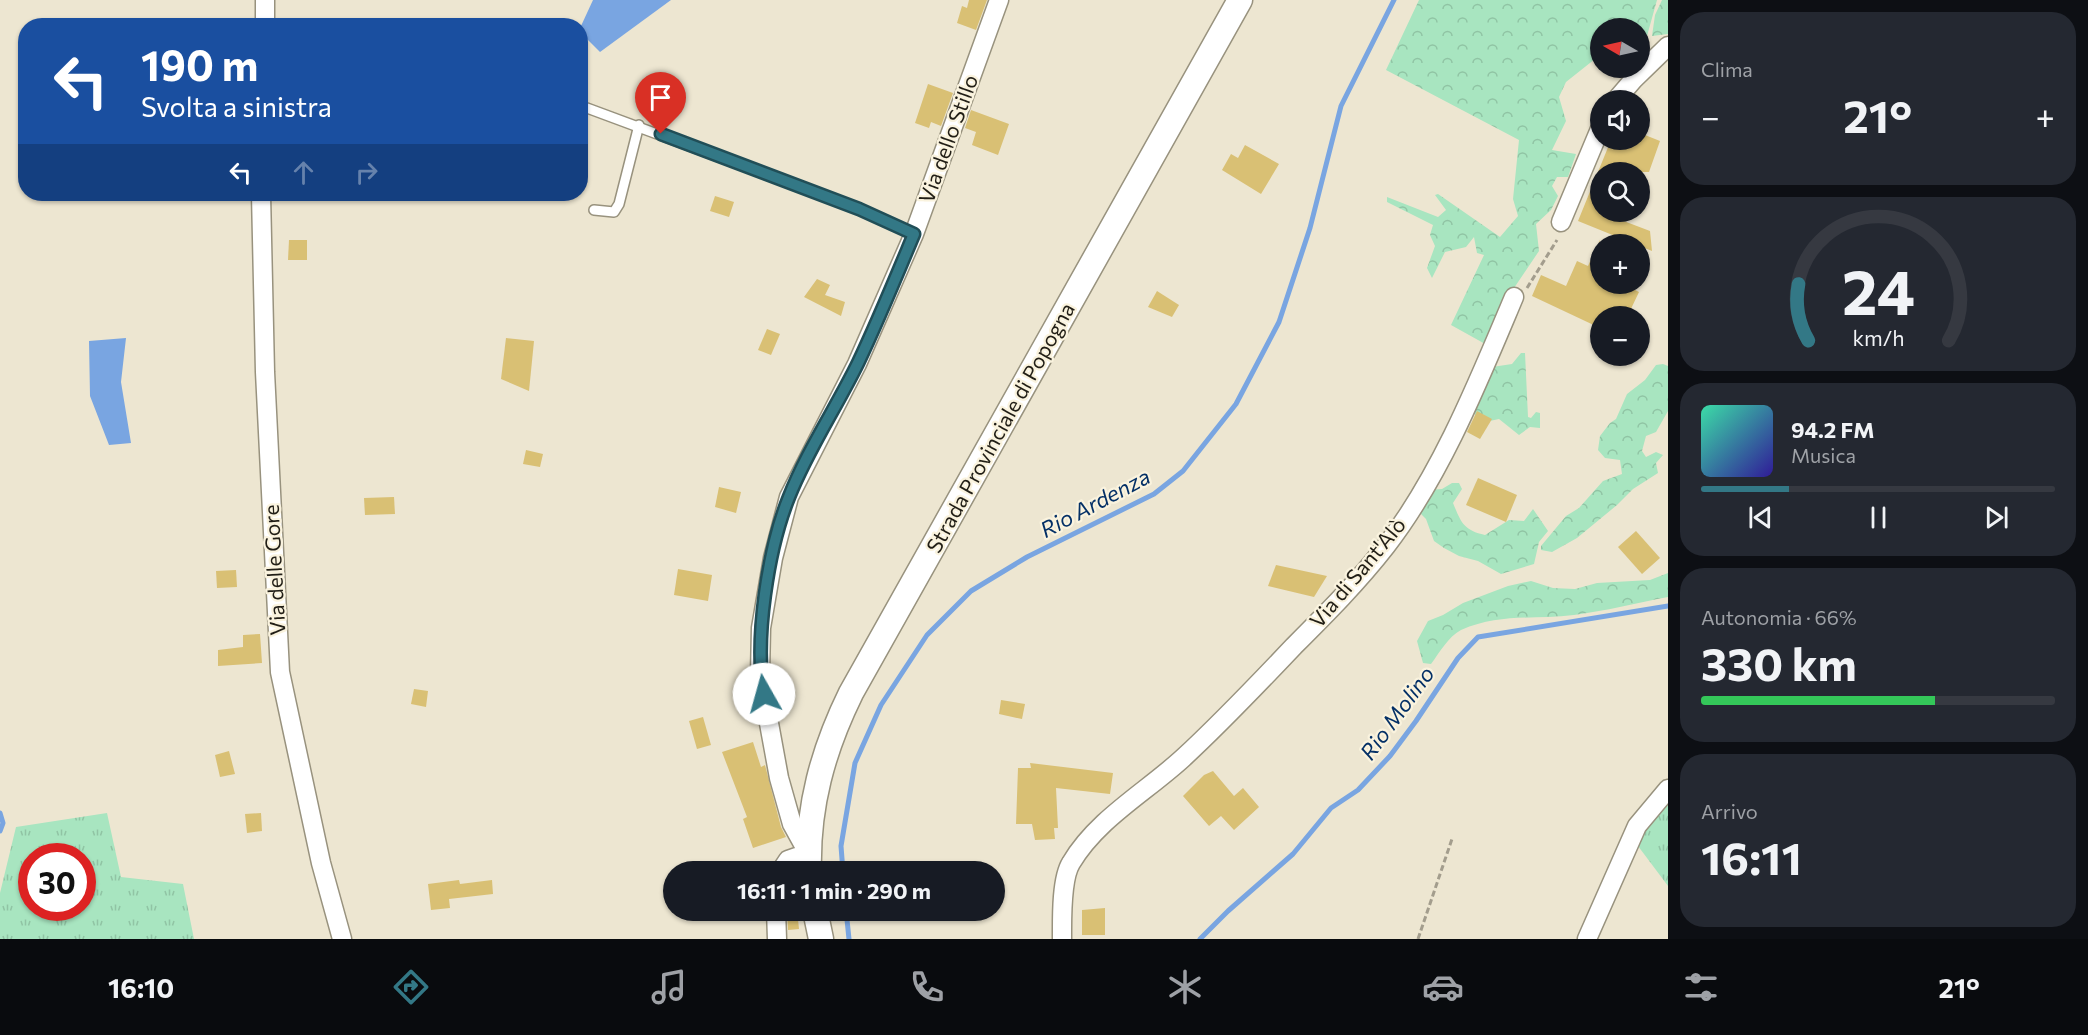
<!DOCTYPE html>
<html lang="it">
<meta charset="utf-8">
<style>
:root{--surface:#171b24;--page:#242831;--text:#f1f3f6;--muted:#9ea1a6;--line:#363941;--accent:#337886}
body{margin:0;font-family:Commissioner,sans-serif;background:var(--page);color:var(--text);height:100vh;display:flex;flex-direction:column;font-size:22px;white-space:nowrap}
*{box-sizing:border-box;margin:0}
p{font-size:20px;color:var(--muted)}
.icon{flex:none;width:33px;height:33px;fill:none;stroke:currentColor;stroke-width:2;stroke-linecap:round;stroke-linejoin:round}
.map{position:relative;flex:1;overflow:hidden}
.details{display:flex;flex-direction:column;gap:12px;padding:12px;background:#0d0f14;width:420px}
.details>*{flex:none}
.top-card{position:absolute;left:18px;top:18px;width:570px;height:183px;border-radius:24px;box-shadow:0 2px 4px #0004;background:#1a4fa0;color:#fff;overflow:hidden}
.needle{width:39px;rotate:279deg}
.buttons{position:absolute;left:1590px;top:18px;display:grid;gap:12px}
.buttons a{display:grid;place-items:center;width:60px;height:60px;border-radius:50%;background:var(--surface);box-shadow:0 2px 4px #0004;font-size:30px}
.speed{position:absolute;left:18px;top:843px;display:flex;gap:12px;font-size:30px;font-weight:700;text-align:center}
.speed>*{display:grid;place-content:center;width:78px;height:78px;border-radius:50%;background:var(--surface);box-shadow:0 2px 4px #0004;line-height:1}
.speed .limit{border:9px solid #d22;background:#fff;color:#111}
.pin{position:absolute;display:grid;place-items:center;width:51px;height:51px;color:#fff;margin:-62px -26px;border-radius:50% 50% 50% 0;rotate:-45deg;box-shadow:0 0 6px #0007}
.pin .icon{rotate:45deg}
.me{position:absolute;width:66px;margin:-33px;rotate:353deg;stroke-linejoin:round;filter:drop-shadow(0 0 4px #0008)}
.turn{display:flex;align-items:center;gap:21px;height:126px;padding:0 24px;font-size:27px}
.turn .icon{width:78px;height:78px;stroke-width:2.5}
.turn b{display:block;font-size:42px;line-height:51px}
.lanes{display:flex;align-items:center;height:57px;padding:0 24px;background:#0003;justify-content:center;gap:30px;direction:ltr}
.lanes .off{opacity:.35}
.big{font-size:45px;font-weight:700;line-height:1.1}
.details .card{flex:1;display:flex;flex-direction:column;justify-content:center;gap:9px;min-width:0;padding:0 21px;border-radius:24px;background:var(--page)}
.details .dial{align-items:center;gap:0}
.dial svg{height:156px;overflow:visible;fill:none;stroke:var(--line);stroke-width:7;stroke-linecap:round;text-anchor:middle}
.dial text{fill:var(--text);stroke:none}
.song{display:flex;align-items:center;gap:18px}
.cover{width:72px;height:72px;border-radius:9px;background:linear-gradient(135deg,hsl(160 70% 55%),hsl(250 70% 35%))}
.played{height:6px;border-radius:3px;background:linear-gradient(90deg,var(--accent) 25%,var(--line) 25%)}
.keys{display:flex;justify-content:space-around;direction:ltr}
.heat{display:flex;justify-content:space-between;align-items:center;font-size:33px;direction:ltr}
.charge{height:9px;border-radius:4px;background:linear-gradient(90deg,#34c759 66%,var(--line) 0)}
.trip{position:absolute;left:663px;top:861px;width:342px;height:60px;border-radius:30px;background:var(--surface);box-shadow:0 2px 4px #0004;font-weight:700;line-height:60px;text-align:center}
.menu{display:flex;height:96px;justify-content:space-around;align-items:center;background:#090b0e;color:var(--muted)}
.menu .icon{width:42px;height:42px}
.menu .active{color:var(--accent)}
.menu b{font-size:27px;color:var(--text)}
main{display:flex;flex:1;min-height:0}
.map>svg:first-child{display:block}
.grass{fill:url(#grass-tufts);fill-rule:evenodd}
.forest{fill:url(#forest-crowns)}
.water{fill:#79a5e1}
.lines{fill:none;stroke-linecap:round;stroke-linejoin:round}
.stream{stroke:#79a5e1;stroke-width:5}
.building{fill:#d9c074}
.lane-casing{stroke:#98927e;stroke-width:12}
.street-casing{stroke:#98927e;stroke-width:21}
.secondary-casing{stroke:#98927e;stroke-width:27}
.path{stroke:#a39d8d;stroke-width:3;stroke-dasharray:6 3;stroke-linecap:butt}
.lane{stroke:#fff;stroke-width:9}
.street{stroke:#fff;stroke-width:18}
.secondary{stroke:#fff;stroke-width:24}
.route-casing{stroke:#214e57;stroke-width:15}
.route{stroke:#337886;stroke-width:10}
.labels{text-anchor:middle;stroke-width:4.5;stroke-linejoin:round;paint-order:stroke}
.street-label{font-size:21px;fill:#211e16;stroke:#faf3de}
.water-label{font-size:22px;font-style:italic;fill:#043066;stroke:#faf3de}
</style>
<main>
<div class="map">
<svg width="1668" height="939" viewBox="0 0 1668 939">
<defs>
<pattern id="grass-tufts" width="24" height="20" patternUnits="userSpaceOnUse" patternTransform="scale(1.5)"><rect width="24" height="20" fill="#a8e5c0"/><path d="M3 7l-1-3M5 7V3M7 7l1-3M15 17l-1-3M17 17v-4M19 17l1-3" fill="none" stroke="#90c4a4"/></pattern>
<pattern id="forest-crowns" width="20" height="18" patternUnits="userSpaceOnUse" patternTransform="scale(1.5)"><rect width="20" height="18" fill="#a8e5c0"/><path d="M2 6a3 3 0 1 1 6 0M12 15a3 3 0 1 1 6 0" fill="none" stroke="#90c4a4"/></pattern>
</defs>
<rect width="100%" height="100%" fill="#ede6d1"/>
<g class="grass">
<path d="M1668,789v97l-36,-48z"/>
<path d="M107,813l14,64 62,7 11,55h-194v-46l16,-66zM32,856h50v52h-50z"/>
</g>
<g class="forest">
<path d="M1419,0h238l-10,36 -4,5 -3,1v-14h-40v27l-34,27 -7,15 7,24 -14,29 24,4 -8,23h-11l-5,9 6,10 -7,14 -15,14 3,27 -27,40 -25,54 -36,-20 33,-70 -7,-2 -3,-16 -8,10 -21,5 -13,26 -5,-10 8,-22 -5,-11 3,-10 -46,-23v-5l51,20 8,-7 -11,-15 3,-1 62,43 18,-21 -5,-17 6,-59 -133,-70z"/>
<path d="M1662,0h6v34l-16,2 3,-21z"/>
<path d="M1521,353h4l3,64 3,1 5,-6 4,1v15l-10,-1 -11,8 -20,-16 -14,3 -9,-4 -3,-11 19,-40 20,-3z"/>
<path d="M1663,364l5,2v45l-12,21 -10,4 -4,15 4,6 10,-5 7,3 -7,8 2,10 -25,16 -16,16 -40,33 -25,14 -11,-2v-4l25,-30 13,-8 24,-27 19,-7 -2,-14 -15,-2 -7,-8 2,-14 10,-13 6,-4 11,-25 18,-14 11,-15z"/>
<path d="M1452,483h7l3,6 -9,14c8,19 10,27 32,32l24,-15 15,1 9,-12 15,22 -9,11 -5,22 -33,10 -23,-13 -19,-5 -15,-8 -10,-7 -8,-22 -8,-8 9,-21 15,-1z"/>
<path d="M1668,573v24c-31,6 -63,14 -94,18 -40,5 -74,-2 -113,15 -13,7 -21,22 -30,34l-8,-1 -6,-22 11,-20 15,-6 20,-12 45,-17 23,-5 22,7 22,1 22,-6 53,-3z"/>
</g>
<g class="water">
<path d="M593,0h78l-71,52 -19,-19v-7z"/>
<path d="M126,338l-5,44 10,61 -22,2 -19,-49 -1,-55z"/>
</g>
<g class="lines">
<g class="stream">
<path d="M0,813l3,10 -3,8"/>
<path d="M843,872l-2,-26 14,-83 26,-58 46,-70 44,-44 56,-34 127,-63 29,-23 53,-67 43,-82 31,-94 31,-122 53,-106"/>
<path d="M846,910l3,29"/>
<path d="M1200,939l28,-28 65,-57 38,-46 27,-18 32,-34 26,-35 42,-63 20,-21 190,-31"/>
</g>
</g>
<g class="building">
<path d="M969,0h18l-11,30 -19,-7 5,-17 5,2z"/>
<path d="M647,76l26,10 -10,23 -25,-10z"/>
<path d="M928,84l25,9 -12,33 -10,-4 -2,6 -14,-5z"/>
<path d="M971,110l38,14 -11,31 -26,-10 4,-13 -11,-4z"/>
<path d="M1640,133l20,8 -11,31h-49v40l50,19 2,20 -74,-30 33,-81h29z"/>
<path d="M1245,145l34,19 -18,30 -39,-24 9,-16 7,4z"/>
<path d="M715,196l19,6 -5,15 -19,-6z"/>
<path d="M289,240h18v20h-19z"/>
<path d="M1600,240v44h33l-2,4 8,4 -10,21 -14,-6 -4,9h-11v12l-68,-32 9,-21 25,11 11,-25 11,5z"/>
<path d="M817,279l13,6 -5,10 20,7 -4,14 -37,-19z"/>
<path d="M1157,291l22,14 -7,12 -24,-10z"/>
<path d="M767,329l13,5 -9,21 -13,-5z"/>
<path d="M506,338l28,3 -5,50 -28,-12z"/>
<path d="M1477,411l15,8 -12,20 -13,-7z"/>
<path d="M526,450l17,4 -3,13 -17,-3z"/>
<path d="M1478,478l39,17 -11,27 -40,-17z"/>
<path d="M719,487l22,5 -5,21 -21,-6z"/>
<path d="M394,497l1,17 -30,1 -1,-17z"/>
<path d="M1636,531l24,27 -18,16 -24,-27z"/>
<path d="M1276,565l51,11 -13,21 -46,-11z"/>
<path d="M678,569l34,6 -4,26 -34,-6z"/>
<path d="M236,570l1,17 -20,1 -1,-17z"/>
<path d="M260,634l2,29 -44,3v-16l25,-3v-12z"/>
<path d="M414,689l14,2 -2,16 -15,-3z"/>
<path d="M1001,700l24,4 -3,15 -23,-5z"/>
<path d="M703,717l8,28 -14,4 -8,-28z"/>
<path d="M753,742l8,25 4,-2 16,62 5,10 -33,11 -10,-29 4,-2 -25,-65z"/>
<path d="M229,751l6,23 -15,3 -5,-22z"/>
<path d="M1030,763l83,10 -3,21 -54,-6 2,40h-4l1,11 -20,1 -3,-16h-16l2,-56h13z"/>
<path d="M1213,771l21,25 9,-8 16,19 -25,23 -13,-14 -12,10 -26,-30 21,-21z"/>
<path d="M261,813l1,18 -15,2 -2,-19z"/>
<path d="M459,880l1,4 32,-4 1,14 -44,5 1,9 -19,2 -3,-26z"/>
<path d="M1105,908v27h-23v-25z"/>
<path d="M787,910h10l2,19 -11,1z"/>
</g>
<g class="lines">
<defs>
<g id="lane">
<path d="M587,108l272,101 55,25"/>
<path d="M594,210l20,2 5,-8 20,-79"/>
</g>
<g id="street">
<path d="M265,26v-26"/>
<path d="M1616,100l18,-21 34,-33"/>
<path d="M261,194l4,178 15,300 41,191 21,76"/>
<path d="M1561,222l39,-93"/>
<path d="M780,872l8,-12 20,-7 -16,-29 -13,-46 -19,-104 1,-46 12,-70 16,-61 68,-133 57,-130 85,-234"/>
<path d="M776,910l1,29"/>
<path d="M1062,939c0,-19 -1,-60 9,-76 26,-44 75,-71 112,-105 38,-35 75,-74 111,-112 32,-32 64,-64 92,-100 55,-71 93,-166 128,-249"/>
<path d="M1587,939l50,-113 31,-37"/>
</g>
<g id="secondary">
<path d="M809,872c-2,-65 14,-122 42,-179l389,-693"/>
<path d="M815,910l6,29"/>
</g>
</defs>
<use href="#lane" class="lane-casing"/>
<use href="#street" class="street-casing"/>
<use href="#secondary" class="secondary-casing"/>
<g class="path">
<path d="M1527,288l30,-48"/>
<path d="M1418,939l34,-100"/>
</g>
<use href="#lane" class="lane"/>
<use href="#street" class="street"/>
<use href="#secondary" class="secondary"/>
</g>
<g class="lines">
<defs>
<path id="route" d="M661,134l198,75 55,25c-18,43 -36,87 -56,129 -22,45 -51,88 -69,134 -21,52 -35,143 -25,197"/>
</defs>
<use href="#route" class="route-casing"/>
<use href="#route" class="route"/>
</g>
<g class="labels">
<g class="street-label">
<text transform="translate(949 139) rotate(-70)" y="7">Via dello Stillo</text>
<text transform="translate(1001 428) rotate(-61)" y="7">Strada Provinciale di Popogna</text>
<text transform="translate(275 570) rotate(-93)" y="7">Via delle Gore</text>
<text transform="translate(1358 573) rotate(-50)" y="7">Via di Sant'Alò</text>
</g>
<g class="water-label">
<text transform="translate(1095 503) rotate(-28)" y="8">Rio Ardenza</text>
<text transform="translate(1397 713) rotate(-54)" y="8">Rio Molino</text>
</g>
</g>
</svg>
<div class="buttons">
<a><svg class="needle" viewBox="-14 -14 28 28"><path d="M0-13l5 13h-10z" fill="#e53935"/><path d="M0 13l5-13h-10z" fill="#9ea1a6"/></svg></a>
<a><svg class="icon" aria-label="sound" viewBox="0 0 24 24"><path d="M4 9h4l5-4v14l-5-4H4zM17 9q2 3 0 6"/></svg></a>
<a><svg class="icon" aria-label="search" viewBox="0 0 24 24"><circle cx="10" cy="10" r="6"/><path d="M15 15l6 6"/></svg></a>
<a>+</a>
<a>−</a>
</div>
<div class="speed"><div class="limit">30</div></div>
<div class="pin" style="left:661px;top:134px;background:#d93025"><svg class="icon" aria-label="arrive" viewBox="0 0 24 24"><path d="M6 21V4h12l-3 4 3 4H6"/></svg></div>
<svg class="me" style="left:764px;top:694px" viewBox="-20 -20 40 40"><circle r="19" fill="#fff"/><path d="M0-13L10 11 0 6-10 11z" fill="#337886"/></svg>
<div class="trip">16:11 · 1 min · 290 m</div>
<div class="top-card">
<div class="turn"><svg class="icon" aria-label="left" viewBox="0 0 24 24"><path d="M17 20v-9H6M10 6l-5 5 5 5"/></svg><div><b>190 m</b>Svolta a sinistra</div></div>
<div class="lanes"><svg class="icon" aria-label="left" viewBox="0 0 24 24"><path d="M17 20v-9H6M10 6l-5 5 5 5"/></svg><svg class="icon off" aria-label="ahead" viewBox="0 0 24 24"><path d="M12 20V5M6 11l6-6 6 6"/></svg><svg class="icon off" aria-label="right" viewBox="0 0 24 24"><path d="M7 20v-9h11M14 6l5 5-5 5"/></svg></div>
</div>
</div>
<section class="details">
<div class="card"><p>Clima</p>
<div class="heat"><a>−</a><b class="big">21°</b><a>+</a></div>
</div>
<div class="card dial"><svg viewBox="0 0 100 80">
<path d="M14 69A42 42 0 1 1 86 69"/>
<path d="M14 69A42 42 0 0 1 9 40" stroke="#337886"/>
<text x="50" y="56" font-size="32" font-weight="700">24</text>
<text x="50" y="72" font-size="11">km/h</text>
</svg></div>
<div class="card">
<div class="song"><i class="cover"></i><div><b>94.2 FM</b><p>Musica</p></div></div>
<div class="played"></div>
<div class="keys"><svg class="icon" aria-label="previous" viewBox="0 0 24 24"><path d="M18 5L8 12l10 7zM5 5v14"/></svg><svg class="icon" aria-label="pause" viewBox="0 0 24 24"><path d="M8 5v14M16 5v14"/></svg><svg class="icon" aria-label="next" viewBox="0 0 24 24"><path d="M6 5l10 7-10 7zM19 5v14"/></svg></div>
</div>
<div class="card"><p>Autonomia · 66%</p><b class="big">330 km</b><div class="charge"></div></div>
<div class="card"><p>Arrivo</p><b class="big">16:11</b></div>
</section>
</main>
<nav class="menu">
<b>16:10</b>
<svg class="icon active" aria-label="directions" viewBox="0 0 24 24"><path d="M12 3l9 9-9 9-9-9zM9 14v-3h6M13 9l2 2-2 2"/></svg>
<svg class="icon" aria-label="music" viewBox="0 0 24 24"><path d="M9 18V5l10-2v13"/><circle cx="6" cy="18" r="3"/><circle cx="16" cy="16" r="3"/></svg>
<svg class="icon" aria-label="phone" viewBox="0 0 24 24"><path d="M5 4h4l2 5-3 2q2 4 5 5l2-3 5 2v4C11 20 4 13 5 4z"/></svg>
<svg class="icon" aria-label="climate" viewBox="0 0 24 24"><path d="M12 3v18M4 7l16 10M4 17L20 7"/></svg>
<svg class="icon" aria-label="car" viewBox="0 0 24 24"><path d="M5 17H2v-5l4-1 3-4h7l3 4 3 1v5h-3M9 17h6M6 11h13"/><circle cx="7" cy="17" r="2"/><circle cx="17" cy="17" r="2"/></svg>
<svg class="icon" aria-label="filters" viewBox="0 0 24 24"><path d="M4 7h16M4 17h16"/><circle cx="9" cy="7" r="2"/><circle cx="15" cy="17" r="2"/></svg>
<b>21°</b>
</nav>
